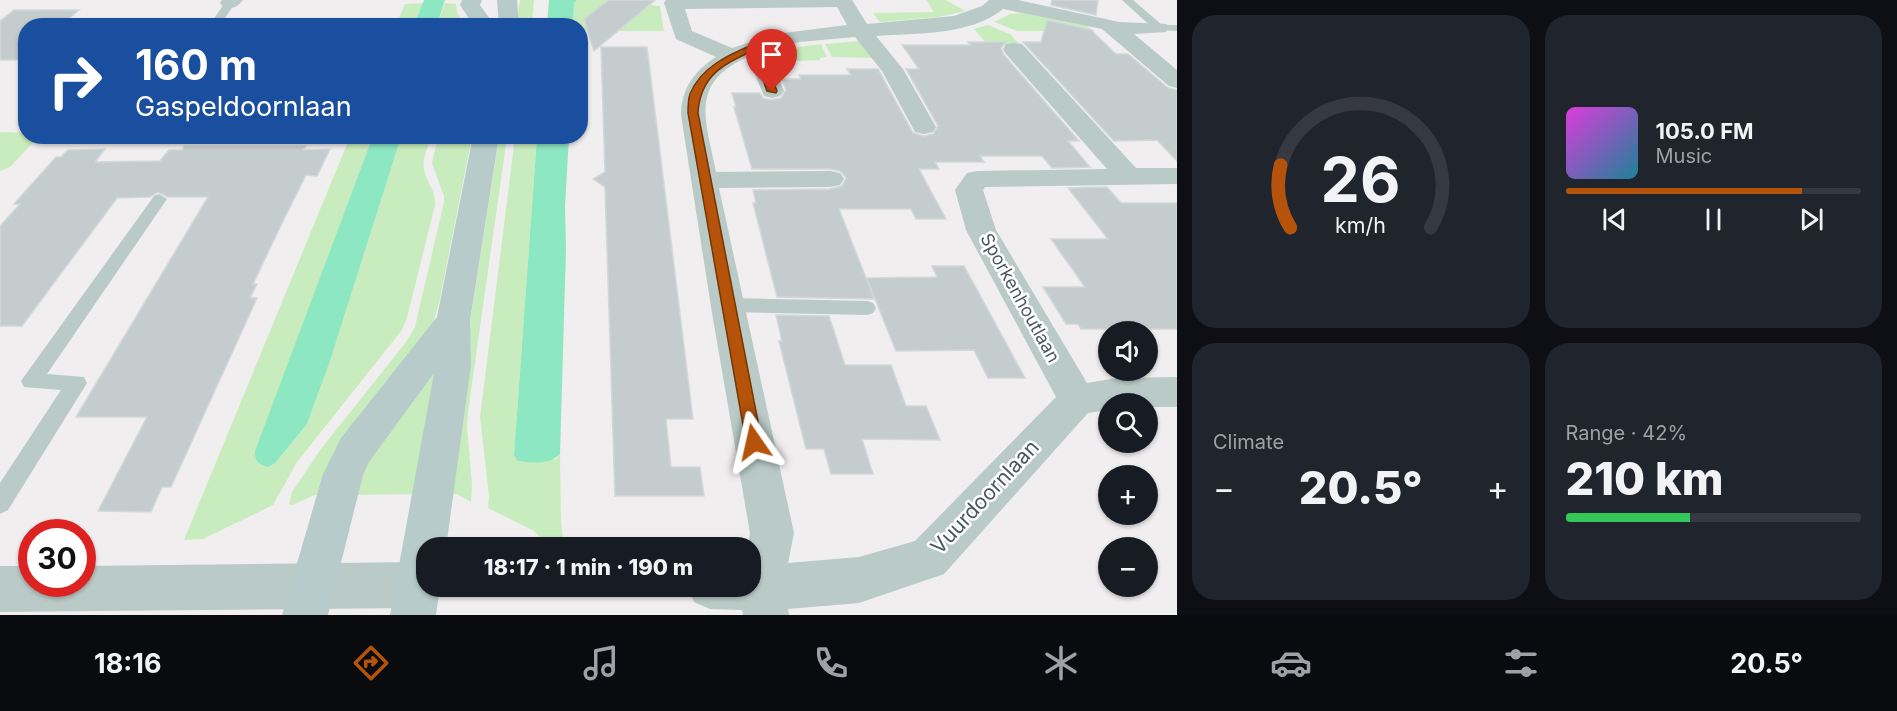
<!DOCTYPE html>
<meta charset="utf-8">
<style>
:root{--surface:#171b24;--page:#20242c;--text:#f1f3f6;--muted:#9ea1a6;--line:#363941;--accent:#b45309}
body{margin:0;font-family:Inter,sans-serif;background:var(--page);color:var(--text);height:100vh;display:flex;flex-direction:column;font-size:22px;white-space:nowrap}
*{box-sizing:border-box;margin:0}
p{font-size:20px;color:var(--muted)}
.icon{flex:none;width:33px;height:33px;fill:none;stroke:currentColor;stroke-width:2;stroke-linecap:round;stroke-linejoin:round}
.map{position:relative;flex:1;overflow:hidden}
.side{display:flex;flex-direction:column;gap:15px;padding:15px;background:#0d0f14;width:720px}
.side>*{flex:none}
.banner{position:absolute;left:18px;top:18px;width:570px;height:126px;border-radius:24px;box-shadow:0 2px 4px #0004;background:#1a4fa0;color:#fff;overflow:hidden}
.buttons{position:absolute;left:1098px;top:321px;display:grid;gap:12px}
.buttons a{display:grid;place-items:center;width:60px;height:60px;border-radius:50%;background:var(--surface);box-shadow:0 2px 4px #0004;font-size:30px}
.speed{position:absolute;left:18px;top:519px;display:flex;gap:12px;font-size:30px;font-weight:700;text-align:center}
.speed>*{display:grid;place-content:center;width:78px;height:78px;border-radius:50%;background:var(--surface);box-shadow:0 2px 4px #0004;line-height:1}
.speed .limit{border:9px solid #d22;background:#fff;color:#111}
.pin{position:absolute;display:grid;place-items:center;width:51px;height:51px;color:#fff;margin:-62px -26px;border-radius:50% 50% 50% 0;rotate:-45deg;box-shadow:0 0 6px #0007}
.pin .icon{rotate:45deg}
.me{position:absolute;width:66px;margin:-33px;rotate:349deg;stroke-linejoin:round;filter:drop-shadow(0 0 4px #0008)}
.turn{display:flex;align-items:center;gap:21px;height:126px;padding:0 18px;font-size:27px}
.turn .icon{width:78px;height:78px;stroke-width:2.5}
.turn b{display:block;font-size:42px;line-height:51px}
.big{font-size:45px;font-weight:800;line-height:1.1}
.side .tile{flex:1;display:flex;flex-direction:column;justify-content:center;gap:9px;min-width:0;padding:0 21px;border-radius:24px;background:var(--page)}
.side .dial{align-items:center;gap:0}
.dial svg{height:156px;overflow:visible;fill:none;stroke:var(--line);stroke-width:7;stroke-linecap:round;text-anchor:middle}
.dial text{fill:var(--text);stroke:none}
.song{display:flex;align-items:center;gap:18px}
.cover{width:72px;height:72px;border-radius:9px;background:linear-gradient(135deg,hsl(300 70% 55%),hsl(190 70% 35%))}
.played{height:6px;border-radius:3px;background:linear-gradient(90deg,var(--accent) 80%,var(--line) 80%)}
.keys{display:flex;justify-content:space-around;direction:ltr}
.heat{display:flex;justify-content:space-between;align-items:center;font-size:33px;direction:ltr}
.charge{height:9px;border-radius:4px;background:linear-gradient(90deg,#34c759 42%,var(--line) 0)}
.side .tiles{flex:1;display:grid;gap:15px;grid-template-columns:repeat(2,1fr)}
.trip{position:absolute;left:416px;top:537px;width:345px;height:60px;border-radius:24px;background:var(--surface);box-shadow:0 2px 4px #0004;font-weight:800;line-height:60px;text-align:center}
.tab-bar{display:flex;height:96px;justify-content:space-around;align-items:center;background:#090b0e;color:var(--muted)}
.tab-bar .icon{width:42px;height:42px}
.tab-bar .selected{color:var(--accent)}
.tab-bar b{font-size:27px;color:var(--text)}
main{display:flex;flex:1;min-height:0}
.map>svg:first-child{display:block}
.green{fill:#c9ecbe}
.water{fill:#8de7c2}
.building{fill:#c5cccd;stroke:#d2d8d9;stroke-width:1.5}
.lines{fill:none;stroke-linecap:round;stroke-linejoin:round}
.service{fill:#bacac7;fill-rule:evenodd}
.minor{fill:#bacac7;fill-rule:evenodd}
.tertiary{fill:#bacac7;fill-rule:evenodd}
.secondary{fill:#b7ccca;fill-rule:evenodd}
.route{fill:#b45309;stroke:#753606;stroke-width:1.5}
.labels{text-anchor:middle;stroke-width:5;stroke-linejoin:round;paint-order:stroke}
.street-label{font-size:18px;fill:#475a57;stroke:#fff}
.near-street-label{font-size:21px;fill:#475a57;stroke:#fff}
</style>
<main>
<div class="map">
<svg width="1177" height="615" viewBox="0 0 1177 615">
<rect width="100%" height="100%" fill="#f0eeef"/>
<g class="green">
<path d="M520,0h14l-2,25 -16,1z"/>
<path d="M577,0h32l51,6 4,25h-83l-1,-5h-7l1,-23z"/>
<path d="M926,0h20l19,11 -26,6 -59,5 -7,-9 61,-1z"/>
<path d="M423,3l-9,22h-18l9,-21z"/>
<path d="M445,3l11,1 1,9 8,12h-28z"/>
<path d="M1023,13l64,13 6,5h-76l-23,-9 16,-8z"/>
<path d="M988,25l22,9 10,11h-32l-14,-16z"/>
<path d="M861,41l15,17 -44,-1 -7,-13z"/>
<path d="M821,44l6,13 -7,1v2l-51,2 -3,-6 26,-8z"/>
<path d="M0,132l25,1 1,3 12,1 -28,30 -10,4z"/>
<path d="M350,137h23l-117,314c-1,10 2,14 12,16l7,-4 32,-39 23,-63 71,-224h30c-3,10 -9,22 -7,32 2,13 12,22 11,36l-28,113 -5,12 -105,132 -24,43 -70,34 -19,1z"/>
<path d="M438,137h34l-33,166 -8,28 -106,164h-10l-23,10 -3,-1 3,-12 29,-43 85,-107 9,-15 29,-125v-6l-12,-33z"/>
<path d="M499,137h8l-39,275 -1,15 5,57 -1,18 -14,-8h-14z"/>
<path d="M515,137h22l-23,318 42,4 4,-5 1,68 3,25h-14l-16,-16 -46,-23 1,-12 -9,-79z"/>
<path d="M433,362h13l-25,132 -72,1 12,-30z"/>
</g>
<g class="water">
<path d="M424,0h21l-8,25h-23z"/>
<path d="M549,0h28l-3,3 -1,22h-26z"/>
<path d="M373,136l28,1 -71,224 -23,63 -32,39 -7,4c-10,-2 -13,-6 -13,-16z"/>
<path d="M537,137h32l-4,70 1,42 -6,205c-11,11 -27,9 -42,7l-4,-6z"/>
</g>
<g class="building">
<path d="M609,0h46l-61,51 -10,-32z"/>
<path d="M1052,0h46l-2,15 -45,-10z"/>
<path d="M14,10h65l-19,16h-34v29l-6,5h-20v-39z"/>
<path d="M1047,20l46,10v2l23,22h12l40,34 9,2v71l-20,-21 -43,1 -91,-99h18z"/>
<path d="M968,42h38l-5,6 3,7 75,86h-11l22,26 -38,1 -10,-12h-62l4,6h-49l4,7h-20l27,50h-30l-5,-10h-72l27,69 71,-1 -5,-11h32l61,112h-37l-14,-28 -78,1 -29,-72 7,20 -97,-2 -24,-94h3l-3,-13 77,-1 12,-3 4,-8 -6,-7 -10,-2h-78l-18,-62h2l-4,-14h28l3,5 8,2 10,-2 5,-8 -4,-11h19l-2,-4h52l-4,-6h31l35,64 11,3 9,-2 5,-8 -32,-57h13l-17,-24h69z"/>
<path d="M601,47h46l46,372h-27l5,48h29l4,29h-89l-10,-309 -12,-8 12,-7z"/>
<path d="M184,146h122l-3,4 27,-1 -13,27 -11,-1 -22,44 -31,65h4l-7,14h7l-86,189h-9l-11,25 -53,-1 49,-94h-71l132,-220h-40l-10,-5 -8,5 -33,1 -95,128h-22v-100l20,-22h-6l42,-47h5l7,-7 37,-1 -10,13 65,-1 9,-11h13z"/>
<path d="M1107,187l14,16h56v126h-96l-3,-5h-12l-23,-37h42l-34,-48h57l-40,-51z"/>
<path d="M776,315l53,1 16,49h46l15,41h20l14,34 -78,-1 11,35h-42l-7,-25h-18l-27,-108h3z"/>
</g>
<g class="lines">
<g class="service">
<path d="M1122,0h11l29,25h15v6l-22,-1z"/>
<path d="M226,1h8l1,2 -15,23h-11z"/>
<path d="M159,194l8,5 -120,175 37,3 3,6 -79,127 -8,4v-31l61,-93 -37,-3 -3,-6 133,-185z"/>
<path d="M727,298l140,3 6,2 3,5 -3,5 -6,2 -140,-3 -6,-2 -3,-5 3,-5z"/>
</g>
<g class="minor">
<path d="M222,0h21c-6,8 -11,9 -20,7l-3,-4z"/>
<path d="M666,0h186l15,24 87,-8 28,-10 7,-6h29l101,22 47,2 3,4 -3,4 -32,2 43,36v18l-8,-2 -67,-57 -99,-20c-33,27 -87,24 -127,27l27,33 33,58 -3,5 -9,2 -9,-2 -33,-61 -27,-34 -56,5 -32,7 17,42 -4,5 -8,2 -8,-2 -16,-39c-60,26 -42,64 -32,115l114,-1 10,2 4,6 -4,6 -10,2 -111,1 75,345 -6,30 71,-6 56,-16 141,-144 -90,-167 -11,-40 12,-17 10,-2 130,-2 -101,-115 -3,-5 3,-5 8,-1 8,1 114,124h41v16l-192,3 -2,3 13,40 91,153 30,-5 60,-1v30h-29v-3h-40v6l-20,3 -144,161 -85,29 -71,6 1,6h-46l-1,-5 -32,-1 -16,-7 -7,-16h63v-38h-3l3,-15 -38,-220 -31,-198c0,-26 14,-45 35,-58l-40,-18 -12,-36zM837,7l10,18 -71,9 -44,14 -40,-17 -7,-22z"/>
</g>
<path class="tertiary" d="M417,562l9,4v20h13l-6,15 -16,7 -417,4v-46h32v18h50v-18z"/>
<g class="secondary">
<path d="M462,0h20l-2,5 15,21h-21l-14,-21z"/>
<path d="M497,0h20l2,26h-20z"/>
<path d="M473,136h26l-29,185 1,44 -25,183h-20v38h14l-4,29h-46l44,-242 -65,89 -6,13 -35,140h-46l41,-141 18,-36 96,-121z"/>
</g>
</g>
<path class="route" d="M752,45l8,2 17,44 -1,2 -9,-2 -14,-40c-31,13 -53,26 -55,62l64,329 -3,5 -5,2 -6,-2 -2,-5 -58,-329c0,-6 0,-14 2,-19 10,-26 38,-39 62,-49z"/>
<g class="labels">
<g class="street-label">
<text transform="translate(1020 298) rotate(61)" y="6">Sporkenhoutlaan</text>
</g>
<g class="near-street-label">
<text transform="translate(985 497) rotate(-47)" y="7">Vuurdoornlaan</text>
</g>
</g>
</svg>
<div class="buttons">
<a><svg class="icon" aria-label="sound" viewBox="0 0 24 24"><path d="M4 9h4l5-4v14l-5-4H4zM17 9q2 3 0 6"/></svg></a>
<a><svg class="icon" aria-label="search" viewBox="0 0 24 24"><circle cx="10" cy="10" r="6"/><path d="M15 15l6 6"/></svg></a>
<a>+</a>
<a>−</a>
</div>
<div class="speed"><div class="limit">30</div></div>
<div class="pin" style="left:772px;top:91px;background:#d93025"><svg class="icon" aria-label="arrive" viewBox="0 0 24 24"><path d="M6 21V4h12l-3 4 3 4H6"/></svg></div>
<svg class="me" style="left:754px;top:442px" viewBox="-20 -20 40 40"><path d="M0-17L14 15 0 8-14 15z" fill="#b45309" stroke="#fff" stroke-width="4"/></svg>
<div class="trip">18:17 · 1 min · 190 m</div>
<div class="banner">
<div class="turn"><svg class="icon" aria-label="right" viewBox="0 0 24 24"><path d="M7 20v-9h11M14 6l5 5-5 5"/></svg><div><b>160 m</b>Gaspeldoornlaan</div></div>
</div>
</div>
<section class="side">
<div class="tiles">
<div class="tile dial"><svg viewBox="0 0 100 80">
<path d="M14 69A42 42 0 1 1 86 69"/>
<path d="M14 69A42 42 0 0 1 9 37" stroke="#b45309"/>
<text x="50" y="56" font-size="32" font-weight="700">26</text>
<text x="50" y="72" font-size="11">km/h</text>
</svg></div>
<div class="tile">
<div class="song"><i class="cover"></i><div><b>105.0 FM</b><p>Music</p></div></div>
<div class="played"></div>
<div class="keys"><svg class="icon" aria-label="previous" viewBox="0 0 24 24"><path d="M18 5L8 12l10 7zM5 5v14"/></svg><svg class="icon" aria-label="pause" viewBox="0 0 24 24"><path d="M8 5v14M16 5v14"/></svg><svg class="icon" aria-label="next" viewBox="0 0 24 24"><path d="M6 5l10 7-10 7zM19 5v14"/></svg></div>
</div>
<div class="tile"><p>Climate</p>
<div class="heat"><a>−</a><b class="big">20.5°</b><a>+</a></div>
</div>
<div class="tile"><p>Range · 42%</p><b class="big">210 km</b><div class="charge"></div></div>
</div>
</section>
</main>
<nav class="tab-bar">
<b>18:16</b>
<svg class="icon selected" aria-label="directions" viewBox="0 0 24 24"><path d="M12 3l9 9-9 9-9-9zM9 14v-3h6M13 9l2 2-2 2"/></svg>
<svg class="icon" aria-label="music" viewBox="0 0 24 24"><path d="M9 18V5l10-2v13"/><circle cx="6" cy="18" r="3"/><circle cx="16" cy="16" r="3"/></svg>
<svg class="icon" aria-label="phone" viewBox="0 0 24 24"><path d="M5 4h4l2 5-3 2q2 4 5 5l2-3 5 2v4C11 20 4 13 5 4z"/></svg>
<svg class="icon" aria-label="climate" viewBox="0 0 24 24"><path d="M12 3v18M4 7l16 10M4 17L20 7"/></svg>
<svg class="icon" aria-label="car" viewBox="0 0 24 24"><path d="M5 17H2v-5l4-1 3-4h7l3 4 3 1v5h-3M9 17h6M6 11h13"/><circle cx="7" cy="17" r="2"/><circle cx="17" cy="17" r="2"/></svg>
<svg class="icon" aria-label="filters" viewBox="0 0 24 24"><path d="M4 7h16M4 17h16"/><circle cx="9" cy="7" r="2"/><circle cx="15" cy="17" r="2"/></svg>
<b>20.5°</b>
</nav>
